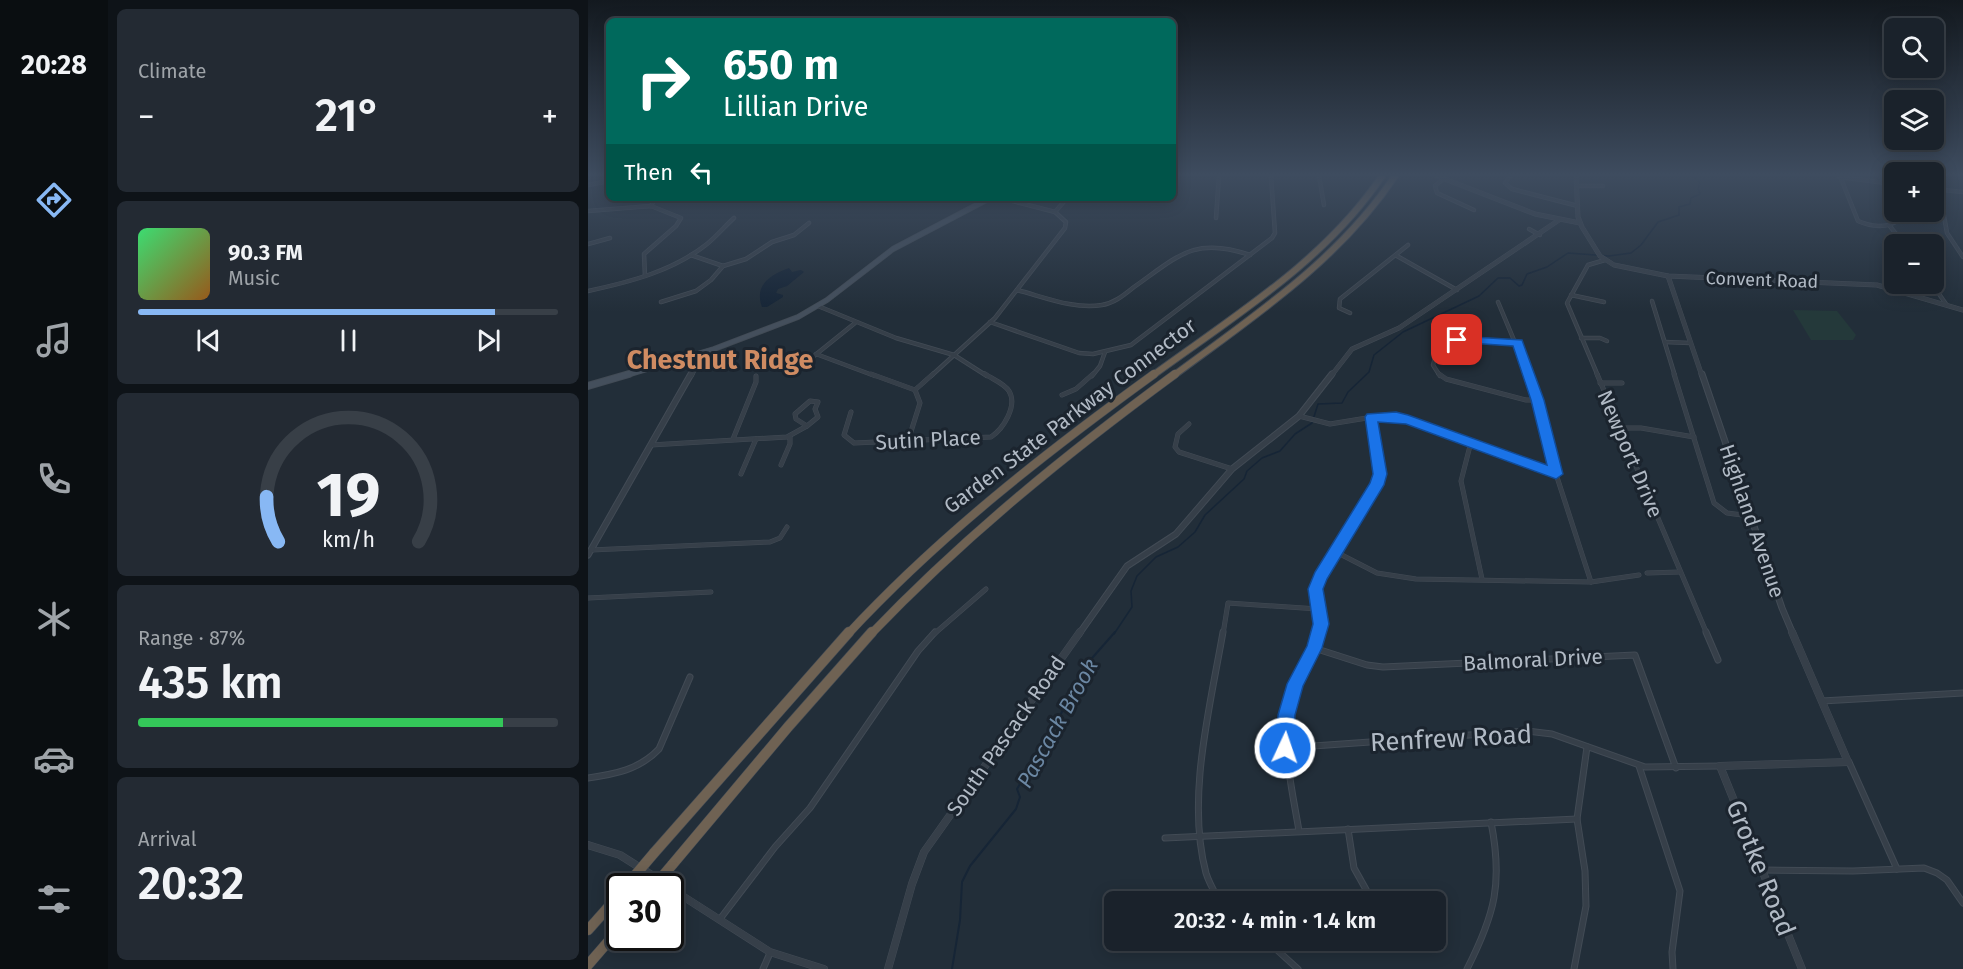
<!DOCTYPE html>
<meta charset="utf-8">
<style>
:root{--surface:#1a222b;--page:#232a33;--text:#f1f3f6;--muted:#9fa4a9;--line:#383f47;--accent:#88b8f4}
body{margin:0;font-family:"Fira Sans",sans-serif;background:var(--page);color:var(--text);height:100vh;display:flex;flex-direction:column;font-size:22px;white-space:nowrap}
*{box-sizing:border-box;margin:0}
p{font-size:20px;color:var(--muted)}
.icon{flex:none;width:33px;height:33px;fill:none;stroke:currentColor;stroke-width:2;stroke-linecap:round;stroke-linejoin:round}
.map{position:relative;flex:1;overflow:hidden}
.side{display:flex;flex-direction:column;gap:9px;padding:9px;background:#0e1318;width:480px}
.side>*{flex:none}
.top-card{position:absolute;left:18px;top:18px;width:570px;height:183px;border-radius:9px;box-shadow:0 3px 15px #0003,0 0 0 2px var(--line);background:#00695c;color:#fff;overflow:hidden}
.tools{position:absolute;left:1296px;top:18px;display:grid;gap:12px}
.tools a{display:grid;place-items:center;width:60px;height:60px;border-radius:9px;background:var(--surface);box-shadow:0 3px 15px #0003,0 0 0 2px var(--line);font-size:30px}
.speed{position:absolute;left:18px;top:873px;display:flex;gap:12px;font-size:30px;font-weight:700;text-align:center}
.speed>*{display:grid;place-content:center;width:78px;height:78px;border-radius:50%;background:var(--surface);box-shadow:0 3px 15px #0003,0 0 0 2px var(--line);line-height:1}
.speed .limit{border:3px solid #111;border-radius:9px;background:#fff;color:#111}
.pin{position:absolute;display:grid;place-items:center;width:51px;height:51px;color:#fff;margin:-26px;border-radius:12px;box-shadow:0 3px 9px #0006}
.me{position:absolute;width:66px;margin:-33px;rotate:3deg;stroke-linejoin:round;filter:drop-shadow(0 0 4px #0008)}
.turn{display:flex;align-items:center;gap:21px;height:126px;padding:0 18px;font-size:27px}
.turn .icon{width:78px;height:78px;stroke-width:2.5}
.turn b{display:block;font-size:42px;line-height:51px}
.then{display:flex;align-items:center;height:57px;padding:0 18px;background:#0003;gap:12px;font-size:22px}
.big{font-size:45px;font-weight:600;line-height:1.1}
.side .tile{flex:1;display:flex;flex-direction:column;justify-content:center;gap:9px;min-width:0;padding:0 21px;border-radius:9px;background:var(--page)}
.side .dial{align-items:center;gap:0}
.dial svg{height:156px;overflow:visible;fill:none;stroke:var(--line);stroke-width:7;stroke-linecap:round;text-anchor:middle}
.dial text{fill:var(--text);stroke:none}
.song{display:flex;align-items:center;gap:18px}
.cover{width:72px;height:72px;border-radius:9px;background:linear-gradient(135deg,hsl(140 70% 55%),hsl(30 70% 35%))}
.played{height:6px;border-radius:3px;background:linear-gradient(90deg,var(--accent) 85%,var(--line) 85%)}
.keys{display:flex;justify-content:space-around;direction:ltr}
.heat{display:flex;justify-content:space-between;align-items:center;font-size:33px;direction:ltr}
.charge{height:9px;border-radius:4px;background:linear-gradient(90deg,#34c759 87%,var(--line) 0)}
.trip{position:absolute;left:516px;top:891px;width:342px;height:60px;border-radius:9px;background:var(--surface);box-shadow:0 3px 15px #0003,0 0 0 2px var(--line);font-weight:600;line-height:60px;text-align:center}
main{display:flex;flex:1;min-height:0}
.tabs{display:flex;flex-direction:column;width:108px;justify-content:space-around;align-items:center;background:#0a0e11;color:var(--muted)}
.tabs .icon{width:42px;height:42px}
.tabs .active{color:var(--accent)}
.tabs b{font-size:27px;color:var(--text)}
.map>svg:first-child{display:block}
.green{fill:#24393a}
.water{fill:#162536}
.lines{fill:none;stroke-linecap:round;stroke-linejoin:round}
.stream-far1{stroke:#162536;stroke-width:1.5}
.stream{stroke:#162536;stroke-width:2}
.minor-far2-casing{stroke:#424b55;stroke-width:4.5}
.minor-far1-casing{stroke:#424b55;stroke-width:5}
.minor-casing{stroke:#424b55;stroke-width:7}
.tertiary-far2-casing{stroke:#424b55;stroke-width:5}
.tertiary-far1-casing{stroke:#424b55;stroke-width:7}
.tertiary-casing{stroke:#424b55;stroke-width:8}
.secondary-far1-casing{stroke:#424b55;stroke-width:6}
.secondary-casing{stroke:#424b55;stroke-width:8}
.motorway-far2-casing{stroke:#414a54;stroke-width:8}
.motorway-far1-casing{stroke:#414a54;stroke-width:9}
.motorway-casing{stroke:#414a54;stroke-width:11}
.minor-far2{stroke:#363f49;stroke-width:3}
.minor-far1{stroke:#363f49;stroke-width:4}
.minor{stroke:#363f49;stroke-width:5}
.tertiary-far2{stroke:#363f49;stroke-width:4}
.tertiary-far1{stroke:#363f49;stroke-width:5}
.tertiary{stroke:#363f49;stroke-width:7}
.secondary-far1{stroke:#444f5c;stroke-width:4.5}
.secondary{stroke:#444f5c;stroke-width:6}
.motorway-far2{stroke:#6f6253;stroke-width:6}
.motorway-far1{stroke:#6f6253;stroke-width:8}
.motorway{stroke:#6f6253;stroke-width:10}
.motorway-bridge-casing{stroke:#414a54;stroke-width:11;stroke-linecap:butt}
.motorway-bridge{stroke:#6f6253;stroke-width:10}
.route{fill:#1a73e8;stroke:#114b97;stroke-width:1.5}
.labels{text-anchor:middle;stroke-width:6;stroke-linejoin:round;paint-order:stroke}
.far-street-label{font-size:18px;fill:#b1bac5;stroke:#1b242e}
.street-label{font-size:21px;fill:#b1bac5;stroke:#1b242e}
.water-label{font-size:22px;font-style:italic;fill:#6b87a3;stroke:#1b242e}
.near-street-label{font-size:26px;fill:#b1bac5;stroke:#1b242e}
.district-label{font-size:27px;font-weight:bold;fill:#cf8b62;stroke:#1b242e}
</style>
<main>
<nav class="tabs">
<b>20:28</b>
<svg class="icon active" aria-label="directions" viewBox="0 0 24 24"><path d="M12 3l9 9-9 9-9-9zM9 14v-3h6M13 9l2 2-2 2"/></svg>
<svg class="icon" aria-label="music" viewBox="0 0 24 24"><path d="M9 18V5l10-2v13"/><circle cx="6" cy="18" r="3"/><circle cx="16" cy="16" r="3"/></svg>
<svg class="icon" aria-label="phone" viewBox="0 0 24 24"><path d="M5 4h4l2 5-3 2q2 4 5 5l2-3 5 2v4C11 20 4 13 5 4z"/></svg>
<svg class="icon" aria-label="climate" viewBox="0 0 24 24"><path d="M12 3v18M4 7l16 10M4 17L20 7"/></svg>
<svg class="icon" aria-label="car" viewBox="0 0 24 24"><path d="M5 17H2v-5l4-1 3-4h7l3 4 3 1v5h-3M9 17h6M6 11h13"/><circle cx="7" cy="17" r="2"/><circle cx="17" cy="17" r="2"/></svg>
<svg class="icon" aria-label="filters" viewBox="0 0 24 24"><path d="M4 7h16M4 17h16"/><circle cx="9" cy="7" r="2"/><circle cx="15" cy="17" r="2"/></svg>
</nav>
<section class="side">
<div class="tile"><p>Climate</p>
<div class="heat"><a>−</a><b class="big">21°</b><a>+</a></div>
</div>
<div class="tile">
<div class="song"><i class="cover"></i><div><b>90.3 FM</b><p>Music</p></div></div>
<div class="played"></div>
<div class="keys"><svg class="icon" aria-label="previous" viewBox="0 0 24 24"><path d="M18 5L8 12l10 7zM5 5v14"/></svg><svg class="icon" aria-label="pause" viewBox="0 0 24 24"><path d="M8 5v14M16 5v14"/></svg><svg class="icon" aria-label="next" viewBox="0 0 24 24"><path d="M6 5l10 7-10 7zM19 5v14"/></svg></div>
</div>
<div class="tile dial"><svg viewBox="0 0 100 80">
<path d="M14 69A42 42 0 1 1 86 69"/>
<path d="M14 69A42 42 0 0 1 8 46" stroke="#88b8f4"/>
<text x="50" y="56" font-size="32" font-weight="700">19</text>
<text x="50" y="72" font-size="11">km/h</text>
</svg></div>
<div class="tile"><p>Range · 87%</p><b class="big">435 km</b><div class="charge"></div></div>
<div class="tile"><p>Arrival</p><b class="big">20:32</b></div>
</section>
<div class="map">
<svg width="1375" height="969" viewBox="0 0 1375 969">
<rect width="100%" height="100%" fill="#222e39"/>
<path class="green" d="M1205,310l44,1 19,24 -3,5h-42z"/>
<path class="water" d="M201,268l3,4 9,-2 3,2 -17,14 -9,3 -2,4 7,2v2l-16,10h-5c-8,-22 8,-32 27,-39z"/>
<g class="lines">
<path class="stream-far1" d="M526,634l18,-27 -1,-16 6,-15 19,-19 22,-10 17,-15 10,-17 39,-36 3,-8 15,-13 18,-7 15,-17 17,-11 6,-19 24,-1 6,-11 21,-20 5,-17 29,-23 76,-36 19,-18h12l9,8 3,-1 5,-11 20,-7 21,-14 41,3 22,-3 10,-8 17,-23 21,-7v-8l11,-3 1,-6 9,-4 -2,-6 2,-5 -6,-7"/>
<path class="stream" d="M364,969l8,-49 2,-38 8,-16 46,-57 4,-12 -3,-8 49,-84 20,-40 29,-33"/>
<defs>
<g id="minor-far2">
<path d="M731,176l5,29"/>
<path d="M922,176l-5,7 7,6 66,17"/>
<path d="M1252,176l18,45c14,6 28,8 41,-1l-3,-8"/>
<path d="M1293,176l13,32"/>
<path d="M1251,177l55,7"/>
<path d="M855,179l-8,7 2,7 37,17"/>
<path d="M0,185l21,-4"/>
<path d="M989,186h26"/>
<path d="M1346,189l29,3"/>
<path d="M1346,193l10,23 3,17 16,24"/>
<path d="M63,206l4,-8"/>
<path d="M0,211l63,-5 30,12 -5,8 -32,28 1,22"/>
<path d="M467,212l12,-14"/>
<path d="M628,218l3,-42"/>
<path d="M1301,225l15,19"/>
<path d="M941,229l11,6"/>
<path d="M0,244l22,-6"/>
<path d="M103,255l32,11"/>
<path d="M809,256l60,34"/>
<path d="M1344,284l14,20"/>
<path d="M429,290c27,7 58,20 85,15 13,-2 23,-11 32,-18 44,-31 60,-51 116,-32"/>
<path d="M0,291c42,-9 85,-20 119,-47 10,-8 18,-18 27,-26"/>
<path d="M983,295l33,7"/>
<path d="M1064,301l23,75"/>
<path d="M73,302l35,-11 15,-11 12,-14 23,-7 26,-17 22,-7 15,-12"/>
<path d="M910,302l31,74"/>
<path d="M230,306l78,32 58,17 33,21"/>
<path d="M762,313l-11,-5 1,-9 68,-54"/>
<path d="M402,322l89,31 14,1 38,-9 141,-107 3,-5 -4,-57"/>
<path d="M993,338h19l7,3"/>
<path d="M1077,342l25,1"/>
<path d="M228,354l59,22"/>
<path d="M211,368l56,-45"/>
<path d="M343,376l64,-58 70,-90 1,-6 -11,-10 -54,-14"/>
<path d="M504,376l8,-10 5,-14"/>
<path d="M852,376l-7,-11c3,-14 10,-21 24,-25l60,3"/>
<path d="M1010,376l-31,-73 21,-38 17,-5"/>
</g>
<g id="minor-far1">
<path d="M283,374l44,16 5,13 -12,38"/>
<path d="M851,374l7,5 80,21h12"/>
<path d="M940,374l10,26 18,74 35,108"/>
<path d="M1009,374l110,260"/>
<path d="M1086,374l40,129 13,10 23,3"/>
<path d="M1012,383h22"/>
<path d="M327,390l18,-16"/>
<path d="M474,395l14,-6 17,-15"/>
<path d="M222,401l8,1 -3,7 3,8 -11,9 -11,-7 -1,-5z"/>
<path d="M263,412l-7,23 10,8 137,-6c12,-8 27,-31 18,-46 -5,-8 -17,-12 -24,-17"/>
<path d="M711,416l31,8 49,-8h17l159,58"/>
<path d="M601,424l-11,10 -3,13 4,5 53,17"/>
<path d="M1030,428h23l53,9"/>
<path d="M145,439l23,-57v-6"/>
<path d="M883,442l-10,39 21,98"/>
<path d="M63,445l136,-8 20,-11"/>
<path d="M193,465l9,-21v-8"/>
<path d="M153,474l15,-35"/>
<path d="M3,550l179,-8 10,-4 7,-11"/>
<path d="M748,552l41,21 39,6 175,3 48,-7"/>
<path d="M1059,573l33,-1"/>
<path d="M0,598l123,-6"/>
<path d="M346,634l52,-45"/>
<path d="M635,634l5,-31 90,6"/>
<path d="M731,634l-2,-43 3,-14 57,-92 3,-11 -9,-57"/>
</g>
<g id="minor">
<path d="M1118,632l12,28"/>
<path d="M726,648l53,17 16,2 252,-12 41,113"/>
<path d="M1234,701l141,-8"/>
<path d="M697,748l242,-17 25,3 93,33 75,-1"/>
<path d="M1261,762l48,107"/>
<path d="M1051,766l41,125 -8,61 1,17"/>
<path d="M0,778c27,-4 51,-8 71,-29l31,-72"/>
<path d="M760,829l6,39 19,34"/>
<path d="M711,831c-8,-48 -21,-96 -5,-143 6,-20 19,-36 25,-56"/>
<path d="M577,838l412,-19"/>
<path d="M1175,870l90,1 71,-3 13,5 10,7 16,23"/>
<path d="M632,902c-5,-9 -11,-19 -14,-29 -20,-74 4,-166 17,-241"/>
<path d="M132,919l55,-72 35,-39 108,-157 17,-19"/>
<path d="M678,940l32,29"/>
<path d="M175,969l7,-16"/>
<path d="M879,969c28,-55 36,-86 24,-147"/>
<path d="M986,969l12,-63 -1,-35 -8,-52 10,-72"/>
</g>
<g id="tertiary-far2">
<path d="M849,176l98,38 45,9"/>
<path d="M988,176l2,41 4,10 18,29 14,9 54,11 209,9 86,25"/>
<path d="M1080,276l34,100"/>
<path d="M103,376l13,-24"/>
<path d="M743,376l21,-27 47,-21 160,-108"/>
</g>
<g id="tertiary-far1">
<path d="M1114,374l80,234 11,26"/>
<path d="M0,555l103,-181"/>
<path d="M491,634l48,-68 49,-32 56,-65 67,-53 33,-42"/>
</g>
<g id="tertiary">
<path d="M1204,632l56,130 -128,4 82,203"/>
<path d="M0,845l32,10 49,31"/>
<path d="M82,888l100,64 54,17"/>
<path d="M300,969l24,-85 12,-32 156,-220"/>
</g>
<path id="secondary-far1" d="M36,376l90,-27 84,-32 29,-17 66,-51 97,-51"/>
<path id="secondary" d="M0,386l41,-12"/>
<g id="motorway-far2">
<path d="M564,376c82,-60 173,-115 230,-200"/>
<path d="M585,376c81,-60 166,-116 222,-200"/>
</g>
<g id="motorway-far1">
<path d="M260,634c92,-99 197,-181 306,-260"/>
<path d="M283,634c94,-98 195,-180 304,-260"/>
</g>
<g id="motorway">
<path d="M66,853l195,-221"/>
<path d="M84,865l116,-138 84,-95"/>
<path d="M0,930l32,-36"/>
<path d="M0,965l32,-37"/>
</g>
</defs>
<use href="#minor-far2" class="minor-far2-casing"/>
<use href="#minor-far1" class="minor-far1-casing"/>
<use href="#minor" class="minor-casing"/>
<use href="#tertiary-far2" class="tertiary-far2-casing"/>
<use href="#tertiary-far1" class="tertiary-far1-casing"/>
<use href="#tertiary" class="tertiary-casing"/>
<use href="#secondary-far1" class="secondary-far1-casing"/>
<use href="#secondary" class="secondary-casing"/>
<use href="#motorway-far2" class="motorway-far2-casing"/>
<use href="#motorway-far1" class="motorway-far1-casing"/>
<use href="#motorway" class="motorway-casing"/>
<use href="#minor-far2" class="minor-far2"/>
<use href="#minor-far1" class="minor-far1"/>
<use href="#minor" class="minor"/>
<use href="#tertiary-far2" class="tertiary-far2"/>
<use href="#tertiary-far1" class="tertiary-far1"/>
<use href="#tertiary" class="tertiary"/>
<use href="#secondary-far1" class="secondary-far1"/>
<use href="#secondary" class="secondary"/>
<use href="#motorway-far2" class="motorway-far2"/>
<use href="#motorway-far1" class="motorway-far1"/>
<use href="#motorway" class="motorway"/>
<defs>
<g id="motorway-bridge">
<path d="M38,886l28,-33"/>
<path d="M66,886l18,-21"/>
</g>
</defs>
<use href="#motorway-bridge" class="motorway-bridge-casing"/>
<use href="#motorway-bridge" class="motorway-bridge"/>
</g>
<linearGradient id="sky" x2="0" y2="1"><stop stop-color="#13191f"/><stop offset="0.56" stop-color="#3e4c5f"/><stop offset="1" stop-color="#3e4c5f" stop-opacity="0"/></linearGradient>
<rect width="1375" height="312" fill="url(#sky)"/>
<path class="route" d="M869,336l65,4 22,60 19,74 -7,5 -150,-55 -28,-2 9,52 -3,11 -57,94 -4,10 6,35 -7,24 -19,38 -8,29 -2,33 -2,6 -6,3 -7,-3 -2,-6 2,-33 9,-31 20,-38 6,-22 -5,-35 7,-17 55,-89 3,-9 -8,-57 2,-3 29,-2 12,3 139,50 -16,-65 -18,-54 -60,-4 -2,-2z"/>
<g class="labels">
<g class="far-street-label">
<text transform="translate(1174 280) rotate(2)" y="6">Convent Road</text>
</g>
<g class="street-label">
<text transform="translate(482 416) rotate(-37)" y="7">Garden State Parkway Connector</text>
<text transform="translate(340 440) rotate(-3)" y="7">Sutin Place</text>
<text transform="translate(1042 454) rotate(67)" y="7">Newport Drive</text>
<text transform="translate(1164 521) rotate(71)" y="7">Highland Avenue</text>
<text transform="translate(945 660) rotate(-3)" y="7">Balmoral Drive</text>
<text transform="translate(418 736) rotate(-55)" y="7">South Pascack Road</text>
</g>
<g class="water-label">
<text transform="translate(469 723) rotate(-61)" y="8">Pascack Brook</text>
</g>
<g class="near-street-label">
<text transform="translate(863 738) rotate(-3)" y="9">Renfrew Road</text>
<text transform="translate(1173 868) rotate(68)" y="9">Grotke Road</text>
</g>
<g class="district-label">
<text x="132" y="369">Chestnut Ridge</text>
</g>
</g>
</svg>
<div class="tools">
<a><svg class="icon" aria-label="search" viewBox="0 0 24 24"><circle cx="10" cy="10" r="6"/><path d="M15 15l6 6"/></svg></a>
<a><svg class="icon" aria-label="layers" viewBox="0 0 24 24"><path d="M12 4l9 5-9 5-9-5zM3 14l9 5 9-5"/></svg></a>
<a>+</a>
<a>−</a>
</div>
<div class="speed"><div class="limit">30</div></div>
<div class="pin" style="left:869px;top:340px;background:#d93025"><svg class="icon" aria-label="arrive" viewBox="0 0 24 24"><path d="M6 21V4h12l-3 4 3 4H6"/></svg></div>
<svg class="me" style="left:697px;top:748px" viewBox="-20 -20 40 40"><circle r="17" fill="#1a73e8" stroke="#fff" stroke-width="3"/><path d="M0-11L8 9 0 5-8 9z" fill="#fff"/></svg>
<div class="trip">20:32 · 4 min · 1.4 km</div>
<div class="top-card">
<div class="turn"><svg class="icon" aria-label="right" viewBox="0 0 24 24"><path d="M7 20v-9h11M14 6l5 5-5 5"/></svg><div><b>650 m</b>Lillian Drive</div></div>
<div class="then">Then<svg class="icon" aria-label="left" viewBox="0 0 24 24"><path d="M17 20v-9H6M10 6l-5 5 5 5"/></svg></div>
</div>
</div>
</main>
